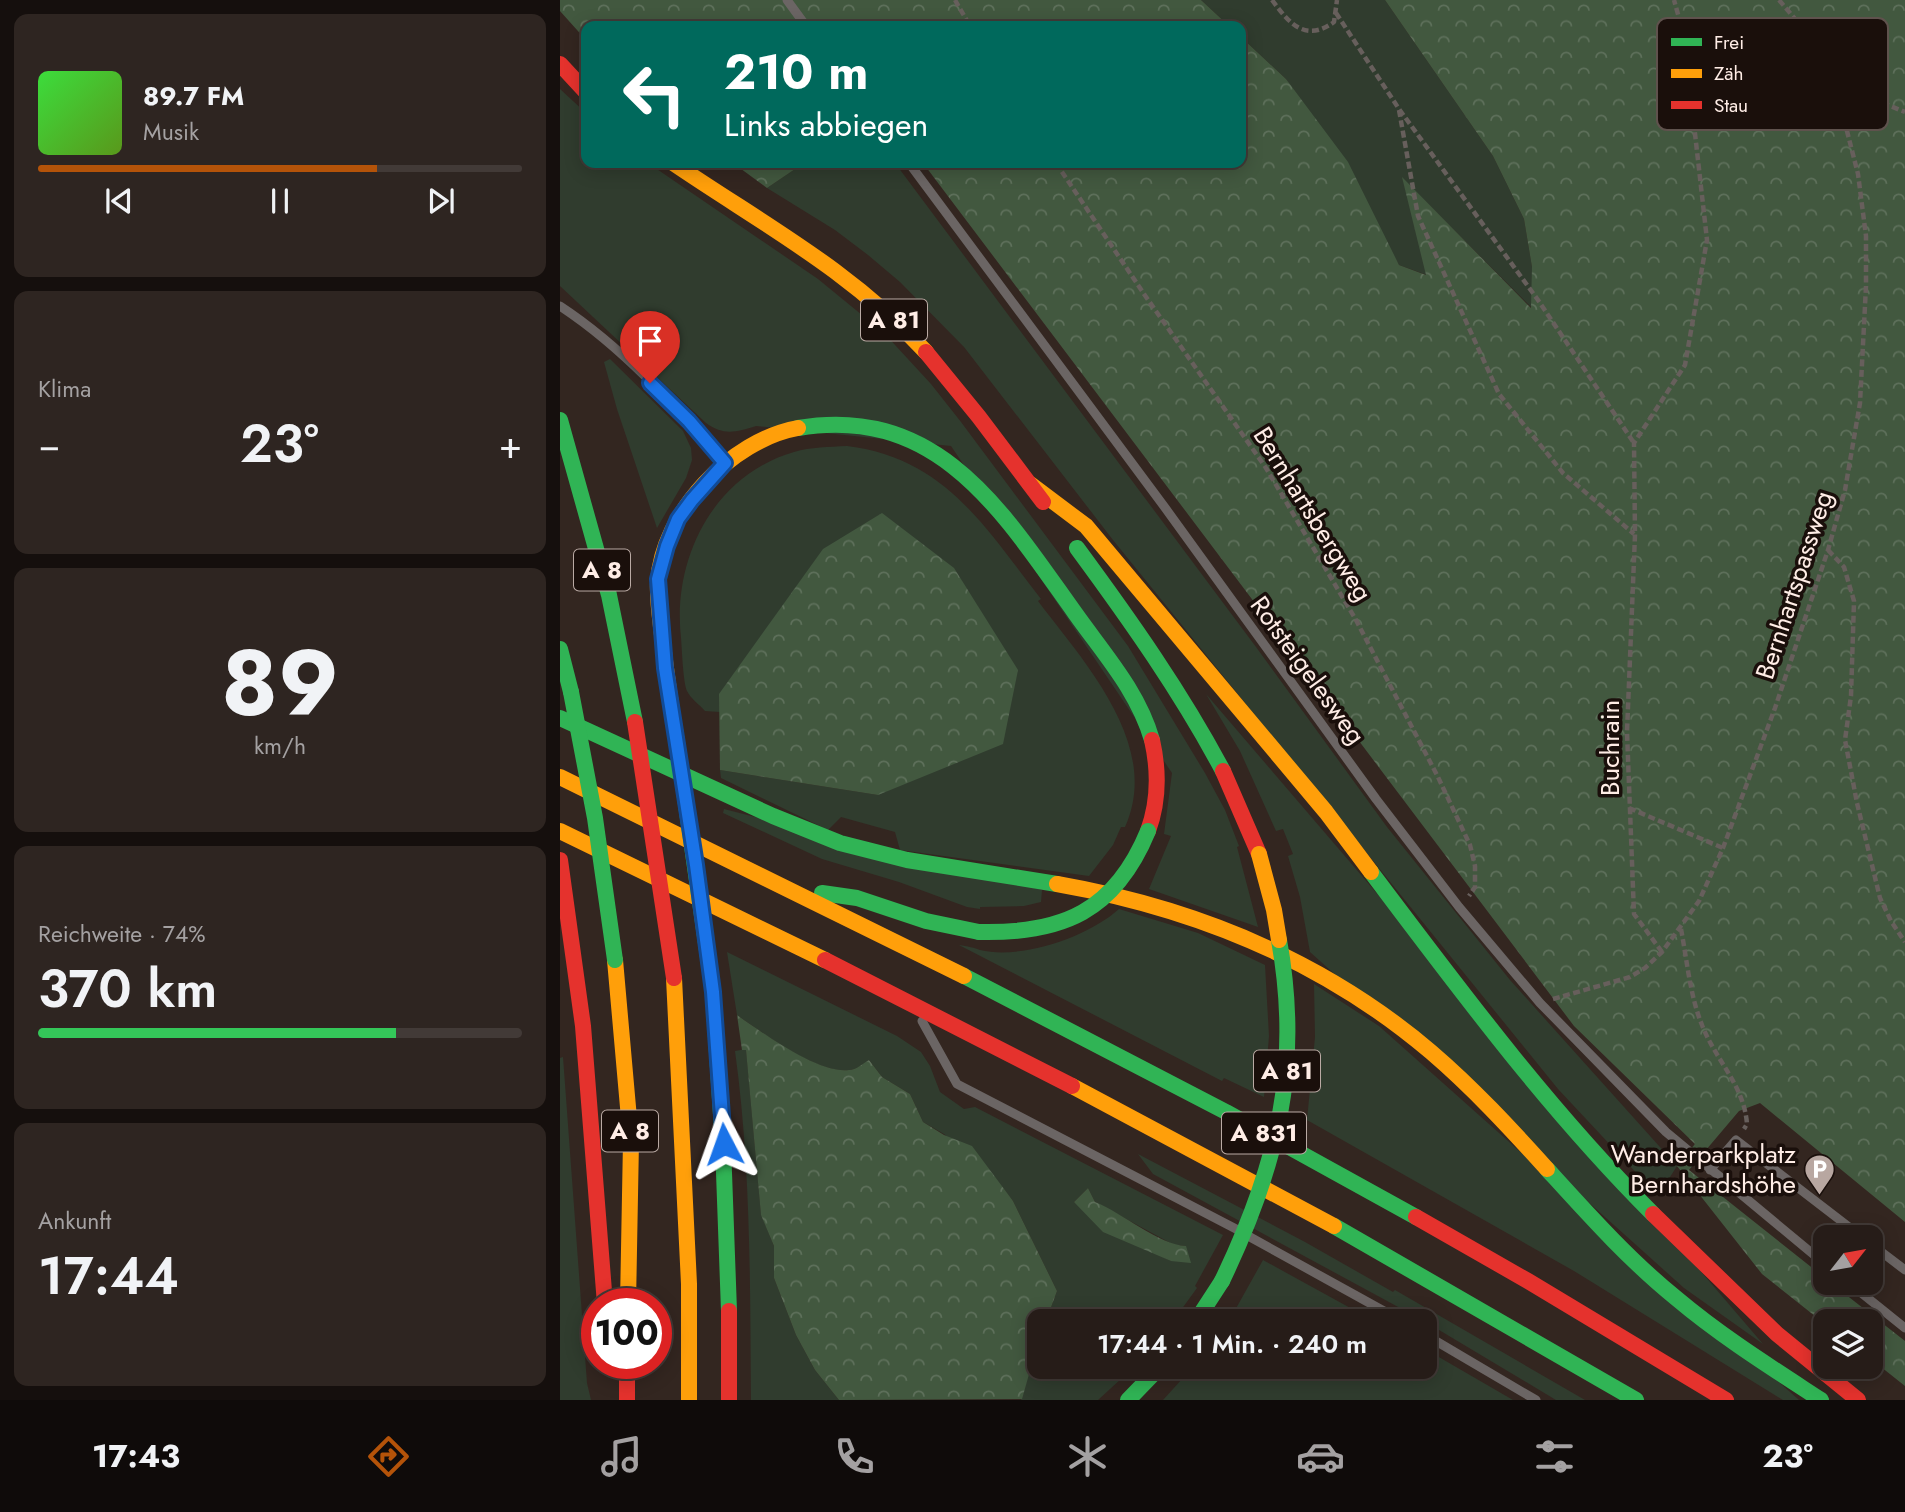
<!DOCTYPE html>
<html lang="de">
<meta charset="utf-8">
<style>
:root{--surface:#261c18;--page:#2e2521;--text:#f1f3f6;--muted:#a4a1a2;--line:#423a37;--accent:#b45309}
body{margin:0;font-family:Jost,sans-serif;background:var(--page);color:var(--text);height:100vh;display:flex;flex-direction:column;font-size:26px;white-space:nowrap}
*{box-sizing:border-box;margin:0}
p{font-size:23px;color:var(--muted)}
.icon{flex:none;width:38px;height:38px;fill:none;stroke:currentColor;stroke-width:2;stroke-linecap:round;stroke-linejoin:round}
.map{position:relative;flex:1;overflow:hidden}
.panel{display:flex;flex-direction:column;gap:14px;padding:14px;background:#150f0d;width:560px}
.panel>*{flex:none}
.banner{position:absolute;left:21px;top:21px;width:665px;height:147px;border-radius:14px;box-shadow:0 4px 18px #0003,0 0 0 2px var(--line);background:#00695c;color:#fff;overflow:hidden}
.needle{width:46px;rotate:59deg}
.buttons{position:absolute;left:1253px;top:1225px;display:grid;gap:14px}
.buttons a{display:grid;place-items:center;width:70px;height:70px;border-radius:14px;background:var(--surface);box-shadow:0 4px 18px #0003,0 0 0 2px var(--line);font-size:35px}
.speed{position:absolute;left:21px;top:1288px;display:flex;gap:14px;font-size:35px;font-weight:700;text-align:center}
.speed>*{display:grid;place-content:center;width:91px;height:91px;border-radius:50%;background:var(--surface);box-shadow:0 4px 18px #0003,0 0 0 2px var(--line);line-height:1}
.speed .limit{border:10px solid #d22;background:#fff;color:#111}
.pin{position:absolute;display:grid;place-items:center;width:60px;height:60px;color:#fff;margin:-72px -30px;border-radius:50% 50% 50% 0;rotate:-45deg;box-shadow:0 0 7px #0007}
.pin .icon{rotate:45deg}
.me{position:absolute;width:77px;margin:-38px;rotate:356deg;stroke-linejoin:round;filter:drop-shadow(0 0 5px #0008)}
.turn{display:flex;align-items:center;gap:24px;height:147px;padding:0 28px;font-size:32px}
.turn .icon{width:91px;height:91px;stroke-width:2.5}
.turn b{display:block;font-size:49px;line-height:60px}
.big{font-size:52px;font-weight:600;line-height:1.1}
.panel .tile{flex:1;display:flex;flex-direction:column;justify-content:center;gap:10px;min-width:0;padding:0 24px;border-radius:14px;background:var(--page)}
.panel .dial{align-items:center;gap:0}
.dial b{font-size:91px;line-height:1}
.song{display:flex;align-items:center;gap:21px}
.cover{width:84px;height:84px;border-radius:10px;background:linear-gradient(135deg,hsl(120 70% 55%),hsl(90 70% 35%))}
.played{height:7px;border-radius:4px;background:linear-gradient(90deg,var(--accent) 70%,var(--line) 70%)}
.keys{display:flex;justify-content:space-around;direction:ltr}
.heat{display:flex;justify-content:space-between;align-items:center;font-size:38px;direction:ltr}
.charge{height:10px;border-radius:5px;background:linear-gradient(90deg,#34c759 74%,var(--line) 0)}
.trip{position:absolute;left:467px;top:1309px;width:410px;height:70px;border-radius:14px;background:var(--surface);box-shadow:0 4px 18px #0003,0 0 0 2px var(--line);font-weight:600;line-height:70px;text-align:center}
.dock{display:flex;height:112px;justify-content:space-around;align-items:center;background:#0f0b0a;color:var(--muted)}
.dock .icon{width:49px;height:49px}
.dock .on{color:var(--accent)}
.dock b{font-size:32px;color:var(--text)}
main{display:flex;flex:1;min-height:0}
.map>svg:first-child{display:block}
.grass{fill:#303c2e;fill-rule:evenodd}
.forest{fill:url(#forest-crowns)}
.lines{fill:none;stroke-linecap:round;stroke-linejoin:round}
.path{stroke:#675f5c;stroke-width:4.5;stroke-dasharray:7 3.5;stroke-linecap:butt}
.lane{stroke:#6b6564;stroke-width:9}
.fast{stroke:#30b455;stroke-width:16}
.slow{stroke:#ff9f0a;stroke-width:16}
.jam{stroke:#e5322d;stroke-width:16}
.fast-bridge{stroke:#30b455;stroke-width:16}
.slow-bridge{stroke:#ff9f0a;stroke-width:16}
.jam-bridge{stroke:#e5322d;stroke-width:16}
.route-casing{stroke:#114b97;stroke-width:18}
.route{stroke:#1a73e8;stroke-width:12}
.labels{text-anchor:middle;stroke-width:7;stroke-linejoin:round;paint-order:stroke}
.shield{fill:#1a0f0b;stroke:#baaaa4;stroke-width:2}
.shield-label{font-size:24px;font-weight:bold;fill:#ffede6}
.street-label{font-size:26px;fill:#ffede6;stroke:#1a0f0b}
.poi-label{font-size:26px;fill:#ffede6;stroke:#1a0f0b;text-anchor:end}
.key{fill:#1a0f0b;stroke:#5f524d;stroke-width:2}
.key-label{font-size:19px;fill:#ffede6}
</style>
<main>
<section class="panel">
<div class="tile">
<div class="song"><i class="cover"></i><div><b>89.7 FM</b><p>Musik</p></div></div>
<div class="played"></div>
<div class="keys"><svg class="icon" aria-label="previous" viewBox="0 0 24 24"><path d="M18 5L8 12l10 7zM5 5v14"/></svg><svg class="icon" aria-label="pause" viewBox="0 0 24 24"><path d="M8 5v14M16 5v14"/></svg><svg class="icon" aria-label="next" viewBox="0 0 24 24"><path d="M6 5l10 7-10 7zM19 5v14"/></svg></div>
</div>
<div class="tile"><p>Klima</p>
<div class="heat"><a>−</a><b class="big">23°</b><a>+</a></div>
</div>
<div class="tile dial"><b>89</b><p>km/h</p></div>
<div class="tile"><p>Reichweite · 74%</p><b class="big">370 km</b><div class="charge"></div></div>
<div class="tile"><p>Ankunft</p><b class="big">17:44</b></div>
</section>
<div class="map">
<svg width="1345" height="1400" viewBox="0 0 1345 1400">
<defs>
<pattern id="forest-crowns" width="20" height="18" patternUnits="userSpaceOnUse" patternTransform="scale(1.75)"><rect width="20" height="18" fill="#42583f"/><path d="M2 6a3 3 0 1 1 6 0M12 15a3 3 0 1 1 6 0" fill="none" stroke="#5e705b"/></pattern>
</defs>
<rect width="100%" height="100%" fill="#332620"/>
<g class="grass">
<path d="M641,0h184l108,156 31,63 8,48v41l-129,-129 24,96 -28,-10 -113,-186 -45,-42v-11h-12z"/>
<path d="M0,89l26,24v50h62l170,116 66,54 47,51 30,38 167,224 77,127 20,37 14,36 -2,1 21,80 -109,-38 22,-53 -7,-2 8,-61 -221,-327 -195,-20c-20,6 -32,10 -50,-3l-146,-137z"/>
<path d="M244,163h91l361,484 131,180 123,153 167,186 -19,30 -100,-107 -445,-549 -149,-193 -64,-65 -32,-27 -33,-25 -68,-42z"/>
<path d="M50,359l73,72 8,17 1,12 -6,18 -29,50 -40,-119 -13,-47z"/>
<path d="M287,446c98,12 138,81 194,153l-3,2c46,61 124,144 87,226h-4l-8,18 -24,31 -189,-26 -5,-18 -54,-15 -13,13 -107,-52 -1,-8 158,25 -159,-101 1,18 -15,-1c-5,-6 -15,-13 -18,-20 -4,-10 -5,-41 -6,-53 -9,-80 33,-163 113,-186 17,-5 35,-5 53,-6z"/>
<path d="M646,694l557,650 -79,-56 -374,-336 -10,-55 -12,-41 5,-2 -10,-25 -7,2 -36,-80z"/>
<path d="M164,809l318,81 -1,12 -17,4 -44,1v2l-13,-2 -68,-25 -77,-23 -99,-46z"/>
<path d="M559,909l79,24 67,32 4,71 -5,61 -40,-19 -2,3 -263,-136c8,1 16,3 21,5 41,10 108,-13 139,-41z"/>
<path d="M167,952l170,84 24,16 9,14 10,26 24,17 11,-2 248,128 -28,51 2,2 -24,33h-127l11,-30 -44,-90 -20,-25 -49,-42 -21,-12 -13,-28 -28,-17 -13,-17c-6,4 -13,10 -20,10 -32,4 -86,-37 -112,-55zM528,1188l7,14 79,43 12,1 -15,15 -18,-9 -79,-50z"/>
<path d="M754,984l65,42 420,374h-16l-209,-129 -267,-151 8,-83z"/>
<path d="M186,1049l15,165 13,32v32l22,57 19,35 24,30h-88c-1,-117 0,-233 -16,-349z"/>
<path d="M3,1057l24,326 4,17h-31v-342z"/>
<path d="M578,1154l167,88 88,50 2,-2 190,110h-29l-132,-79 -271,-147z"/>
<path d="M703,1260l111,61h-149l7,-10 2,1z"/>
<path d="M479,1339l1,28h94l-36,33h-77z"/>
<path d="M865,1349l88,51h-350l30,-33h231z"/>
</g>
<g class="forest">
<path d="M0,0h641l28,26h-643v14l-26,-29z"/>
<path d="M825,0h520v1222l-145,-119 -21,8 -50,59 136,108v5h6l74,58v45l-34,-27v-38h-46v3l-63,-50 -85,-108 18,-22 -121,-118 -651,-863h318v-126l45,42 62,83 51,103 27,10 -24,-98 129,131 1,-41 -8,-48 -31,-63z"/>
<path d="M173,163h71l-37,25z"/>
<path d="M322,513l72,55 64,102 -15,74 -125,51 -158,-25 -1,-76 104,-145z"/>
<path d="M177,1015c26,18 81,59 112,55 7,0 13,-6 20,-10l13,17 28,17 13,28 21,13 28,11 41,55 44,90 -11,30h-6l-1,18 -17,60 -183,1 -24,-30 -19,-35 -22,-57v-32l-13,-31 -15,-165h-4z"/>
<path d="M528,1188l7,14c28,11 64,43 91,44l5,17 -20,-2 -68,-29 -29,-30z"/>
</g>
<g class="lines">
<g class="path">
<path d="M395,0l15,26"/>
<path d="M712,0c17,23 33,43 62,22l3,-22"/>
<path d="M1219,0l62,73 30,25 34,14"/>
<path d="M776,13l63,96 139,191 96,143"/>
<path d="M839,110l19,106 81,178 64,79 71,61"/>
<path d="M496,163l88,131 122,174 90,152 82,157 32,68 5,21v21l-6,9"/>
<path d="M1268,550l16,17 10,34 -3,95 -6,44 12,63 23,95 11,23 14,21"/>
<path d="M1069,808l94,40"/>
<path d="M1121,929c6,31 9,67 21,96 14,36 42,60 45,99l-3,5"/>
<path d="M1102,952l-28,-38 -7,-182 8,-197 -1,-92 51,-78 22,-125 -23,-204 -10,-36"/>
<path d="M993,999l77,-22 15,-9 17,-16 37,-51 24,-53 52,-140 53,-158 17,-60 15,-87 6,-117v-50l-8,-62 -21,-82 4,-19"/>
</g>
<g class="lane">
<path d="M227,0l19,26"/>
<path d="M349,163l257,346 210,290 83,108 81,96 126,129 159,132"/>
<path d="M0,306c61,40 113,97 161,153"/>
<path d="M362,1021l35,63 281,146"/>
<path d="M1150,1170l26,-30 126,97"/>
<path d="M690,1237l152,84"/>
<path d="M1311,1244l34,26"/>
<path d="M1289,1283l56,45"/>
<path d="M864,1334l112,66"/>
</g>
<g class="fast">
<path d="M0,420l49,175 26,127"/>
<path d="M238,428c141,-24 206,86 277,185 29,41 63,78 77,127"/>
<path d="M517,548c53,72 104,144 146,223"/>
<path d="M0,649l11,43"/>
<path d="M0,718l213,98 67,27 67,17 150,24"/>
<path d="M811,872c89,118 177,237 282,342"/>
<path d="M262,893l35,5 69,23 53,11"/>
<path d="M404,976l262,136 190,105"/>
<path d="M153,992l10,153 6,166"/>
<path d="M987,1169c41,45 82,91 129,129 45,38 96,70 145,102"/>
<path d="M774,1226l302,174"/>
<path d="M636,1321l26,-40"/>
<path d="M568,1400l32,-33"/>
</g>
<g class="slow">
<path d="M113,163c91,62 176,106 253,189"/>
<path d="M470,484l56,42 240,286 45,60"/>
<path d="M117,742c-6,-35 -11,-71 -15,-107 -2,-17 -5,-36 -4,-53 4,-69 73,-142 140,-154"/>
<path d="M0,777l404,199"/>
<path d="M0,831l265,129"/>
<path d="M497,884c137,24 267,77 374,168 42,36 79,76 116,117"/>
<path d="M55,960l16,181 -3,163"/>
<path d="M114,978l15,306v116"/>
<path d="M512,1086l262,140"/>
</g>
<g class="jam">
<path d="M0,64l26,28"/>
<path d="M366,352l53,65 64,85"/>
<path d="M663,771l36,83"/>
<path d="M588,831c11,-30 11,-60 4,-91"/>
<path d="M0,860l23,166 22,278"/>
<path d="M265,960l247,126"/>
<path d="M1093,1214l124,120 81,66"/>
<path d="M856,1217l112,64 198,119"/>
<path d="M169,1311v89"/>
<path d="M67,1363v37"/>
</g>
<g class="fast-bridge">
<path d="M11,692l24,126 20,142"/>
<path d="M117,742l36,250"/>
<path d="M419,932c84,2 136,-21 169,-101"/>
<path d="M662,1281c55,-115 80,-213 57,-341"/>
</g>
<path class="slow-bridge" d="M699,854l15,56 5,30"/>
<path class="jam-bridge" d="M75,722l39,256"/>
</g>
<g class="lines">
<defs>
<path id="route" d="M90,383l39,38 36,42 -33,37 -14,19 -11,27 -9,33 7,89 31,197 17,127 11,152"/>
</defs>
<use href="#route" class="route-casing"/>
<use href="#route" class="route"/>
</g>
<defs>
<symbol id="parking-pin" viewBox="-11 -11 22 30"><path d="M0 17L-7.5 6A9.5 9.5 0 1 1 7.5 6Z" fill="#b8a7a1" stroke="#1a0f0b"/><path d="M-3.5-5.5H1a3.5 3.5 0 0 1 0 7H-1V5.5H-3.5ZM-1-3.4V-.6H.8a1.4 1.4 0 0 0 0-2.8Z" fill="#fff"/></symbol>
</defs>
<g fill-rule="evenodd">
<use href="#parking-pin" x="1242" y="1152" width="35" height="47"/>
</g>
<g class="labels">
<g class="shield">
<rect x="301" y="299.5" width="66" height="41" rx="5"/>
<rect x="14" y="549.5" width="56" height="41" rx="5"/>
<rect x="694" y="1050.5" width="66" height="41" rx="5"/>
<rect x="42" y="1110.5" width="56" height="41" rx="5"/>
<rect x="662" y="1112.5" width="84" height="41" rx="5"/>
</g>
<g class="shield-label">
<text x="334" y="328">A 81</text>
<text x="42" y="578">A 8</text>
<text x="727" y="1079">A 81</text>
<text x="70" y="1139">A 8</text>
<text x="704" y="1141">A 831</text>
</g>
<g class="street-label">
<text transform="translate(753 514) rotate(58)" y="9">Bernhartsbergweg</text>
<text transform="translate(1234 585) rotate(-72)" y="9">Bernhartspassweg</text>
<text transform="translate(748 670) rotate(54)" y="9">Rotsteigelesweg</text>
<text transform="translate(1050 748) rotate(-90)" y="9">Buchrain</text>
</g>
<g class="poi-label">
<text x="1236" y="1163">Wanderparkplatz<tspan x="1236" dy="30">Bernhardshöhe</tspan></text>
</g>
</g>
<rect x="1097" y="18" width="231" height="112" rx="10" class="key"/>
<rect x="1111" y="38" width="31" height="8" fill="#30b455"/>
<rect x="1111" y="69" width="31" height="9" fill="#ff9f0a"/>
<rect x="1111" y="101" width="31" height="8" fill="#e5322d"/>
<g class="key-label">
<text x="1154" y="49">Frei</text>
<text x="1154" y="80">Zäh</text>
<text x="1154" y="112">Stau</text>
</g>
</svg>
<div class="buttons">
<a><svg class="needle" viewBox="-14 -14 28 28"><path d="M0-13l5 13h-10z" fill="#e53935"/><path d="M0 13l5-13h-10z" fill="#a4a1a2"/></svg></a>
<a><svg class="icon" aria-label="layers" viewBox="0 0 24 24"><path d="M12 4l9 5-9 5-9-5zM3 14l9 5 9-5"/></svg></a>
</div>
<div class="speed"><div class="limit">100</div></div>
<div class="pin" style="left:90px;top:383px;background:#d93025"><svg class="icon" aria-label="arrive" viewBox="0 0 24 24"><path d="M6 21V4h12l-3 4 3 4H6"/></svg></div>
<svg class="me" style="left:164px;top:1144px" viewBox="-20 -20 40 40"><path d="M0-17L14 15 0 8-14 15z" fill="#1a73e8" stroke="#fff" stroke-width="4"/></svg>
<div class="trip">17:44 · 1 Min. · 240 m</div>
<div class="banner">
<div class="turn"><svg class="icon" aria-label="left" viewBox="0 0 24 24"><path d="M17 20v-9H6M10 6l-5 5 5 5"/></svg><div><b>210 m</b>Links abbiegen</div></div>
</div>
</div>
</main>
<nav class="dock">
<b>17:43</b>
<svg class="icon on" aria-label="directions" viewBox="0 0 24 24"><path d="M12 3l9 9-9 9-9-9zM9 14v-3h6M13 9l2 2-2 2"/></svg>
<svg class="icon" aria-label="music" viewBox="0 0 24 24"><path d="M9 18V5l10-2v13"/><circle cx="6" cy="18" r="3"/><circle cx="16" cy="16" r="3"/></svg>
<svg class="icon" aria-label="phone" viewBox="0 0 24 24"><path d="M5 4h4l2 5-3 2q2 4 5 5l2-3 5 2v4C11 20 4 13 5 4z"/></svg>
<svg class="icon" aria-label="climate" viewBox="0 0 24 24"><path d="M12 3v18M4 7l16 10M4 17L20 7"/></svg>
<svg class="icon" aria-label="car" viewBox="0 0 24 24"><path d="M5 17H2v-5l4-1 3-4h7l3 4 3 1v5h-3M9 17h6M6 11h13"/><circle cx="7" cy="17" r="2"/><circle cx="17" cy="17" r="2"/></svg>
<svg class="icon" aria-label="filters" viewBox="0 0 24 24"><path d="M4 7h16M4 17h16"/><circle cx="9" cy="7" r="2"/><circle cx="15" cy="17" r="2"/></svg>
<b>23°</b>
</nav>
